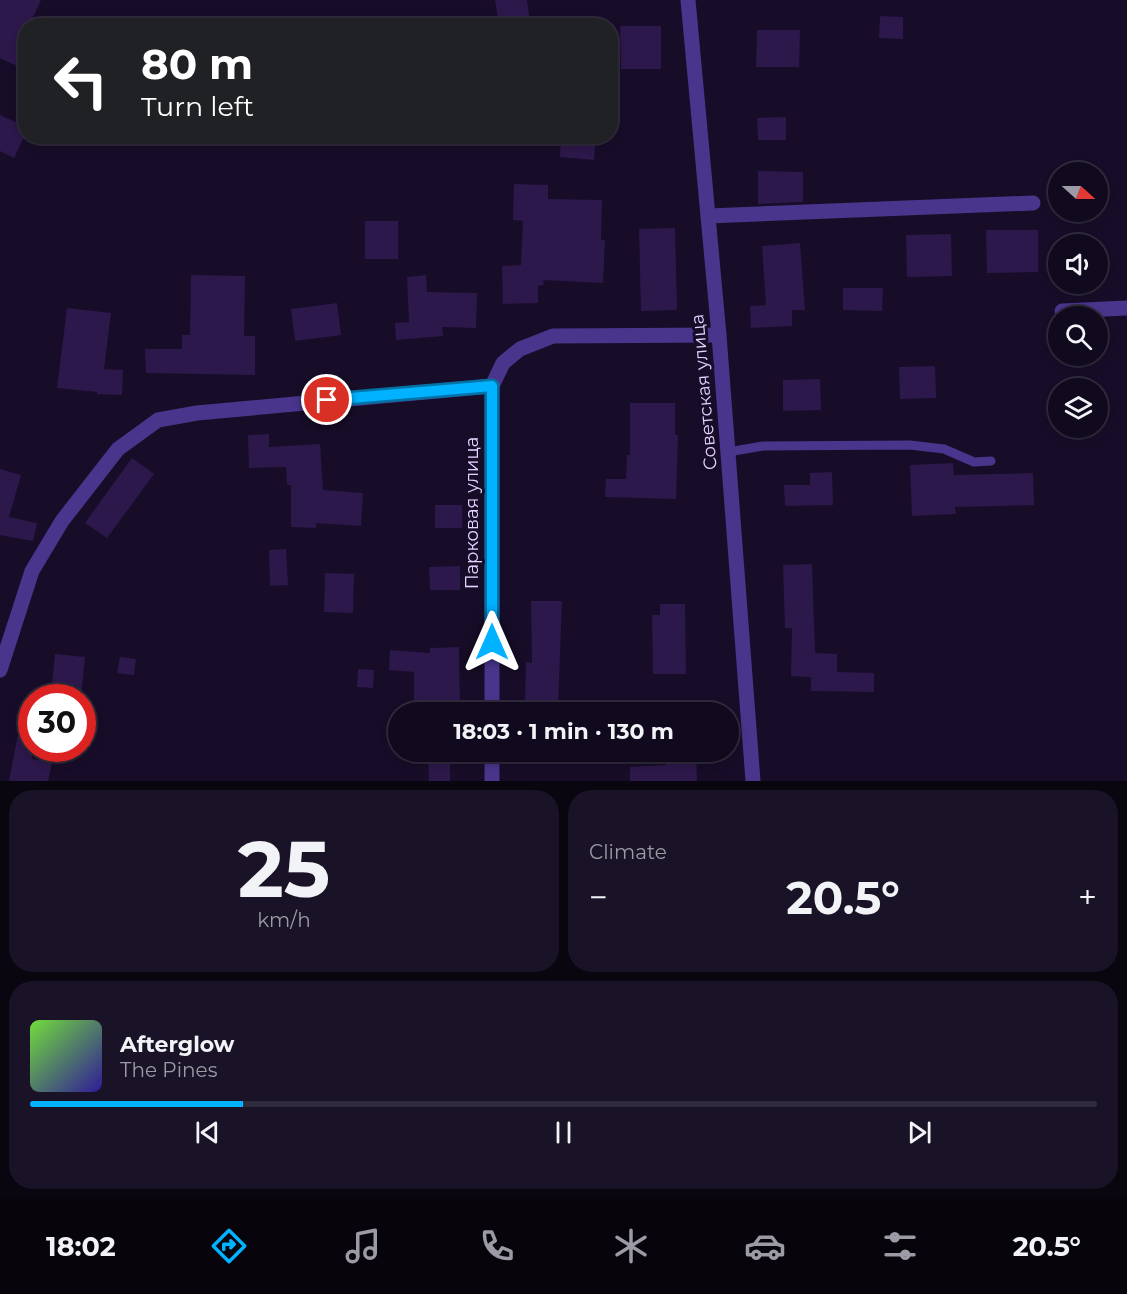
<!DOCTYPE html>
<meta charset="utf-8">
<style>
:root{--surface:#110a1e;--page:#1a1327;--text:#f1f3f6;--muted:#9c9aa4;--line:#302b3c;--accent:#00b2ff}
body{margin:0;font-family:Montserrat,sans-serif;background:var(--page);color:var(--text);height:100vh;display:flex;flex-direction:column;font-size:22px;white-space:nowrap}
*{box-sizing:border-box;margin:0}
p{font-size:20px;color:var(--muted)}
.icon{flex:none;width:33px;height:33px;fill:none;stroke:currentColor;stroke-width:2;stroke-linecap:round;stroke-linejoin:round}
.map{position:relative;height:781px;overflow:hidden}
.drawer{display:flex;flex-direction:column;gap:9px;padding:9px;background:#090610;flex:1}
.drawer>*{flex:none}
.top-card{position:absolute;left:18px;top:18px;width:600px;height:126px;border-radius:24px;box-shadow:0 3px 9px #0003,0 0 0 2px var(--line);background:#202124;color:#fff;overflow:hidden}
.needle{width:39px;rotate:111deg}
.buttons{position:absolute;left:1048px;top:162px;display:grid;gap:12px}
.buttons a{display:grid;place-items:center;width:60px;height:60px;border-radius:50%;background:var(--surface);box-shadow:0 3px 9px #0003,0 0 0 2px var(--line);font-size:30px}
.speed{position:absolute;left:18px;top:684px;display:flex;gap:12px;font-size:30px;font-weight:700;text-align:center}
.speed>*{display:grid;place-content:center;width:78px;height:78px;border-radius:50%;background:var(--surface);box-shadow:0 3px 9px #0003,0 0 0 2px var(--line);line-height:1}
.speed .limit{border:9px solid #d22;background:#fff;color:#111}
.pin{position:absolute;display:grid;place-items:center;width:51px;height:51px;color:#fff;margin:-26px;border:3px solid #fff;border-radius:50%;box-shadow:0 2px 6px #0007}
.me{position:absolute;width:66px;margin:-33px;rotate:0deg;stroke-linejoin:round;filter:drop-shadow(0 0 4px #0008)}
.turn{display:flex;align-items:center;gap:21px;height:126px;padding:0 24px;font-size:27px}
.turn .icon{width:78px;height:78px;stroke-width:2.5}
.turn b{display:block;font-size:42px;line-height:51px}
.big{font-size:45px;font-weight:700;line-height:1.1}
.drawer .widget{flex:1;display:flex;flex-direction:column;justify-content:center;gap:9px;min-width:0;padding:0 21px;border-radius:24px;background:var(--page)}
.drawer .dial{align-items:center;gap:0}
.dial b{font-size:78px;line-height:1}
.song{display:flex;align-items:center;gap:18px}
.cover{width:72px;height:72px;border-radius:9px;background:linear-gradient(135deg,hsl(100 70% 55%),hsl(250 70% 35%))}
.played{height:6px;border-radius:3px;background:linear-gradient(90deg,var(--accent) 20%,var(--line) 20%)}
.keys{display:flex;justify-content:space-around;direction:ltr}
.heat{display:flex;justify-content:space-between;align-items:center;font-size:33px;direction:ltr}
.drawer .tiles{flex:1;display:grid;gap:9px;grid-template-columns:1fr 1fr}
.widget:last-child{grid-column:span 2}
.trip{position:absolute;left:388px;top:702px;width:351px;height:60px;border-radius:30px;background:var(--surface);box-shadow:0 3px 9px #0003,0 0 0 2px var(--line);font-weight:700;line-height:60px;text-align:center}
.menu{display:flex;height:96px;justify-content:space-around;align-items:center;background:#07040c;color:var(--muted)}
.menu .icon{width:42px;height:42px}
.menu .selected{color:var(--accent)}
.menu b{font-size:27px;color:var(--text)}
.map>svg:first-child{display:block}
.building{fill:#2c184a}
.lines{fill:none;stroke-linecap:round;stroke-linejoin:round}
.lane{stroke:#49358b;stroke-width:9}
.street{stroke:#49358b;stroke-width:15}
.route-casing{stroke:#0074a6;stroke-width:15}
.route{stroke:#00b2ff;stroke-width:10}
.labels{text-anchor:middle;stroke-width:6;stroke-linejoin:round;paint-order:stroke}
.street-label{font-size:18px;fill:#e2d4ff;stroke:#170d28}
</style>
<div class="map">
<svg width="1127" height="781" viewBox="0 0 1127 781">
<rect width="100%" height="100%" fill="#170d28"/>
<g class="building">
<path d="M0,0h41l-12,26h-3v44l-26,-12z"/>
<path d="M495,0h32l3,22 -31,4z"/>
<path d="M880,16l23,1v22l-24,-1z"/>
<path d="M620,26h41v43h-40z"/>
<path d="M757,30h43l-1,37h-43z"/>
<path d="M0,115l26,12v6l-12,25 -14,-7z"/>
<path d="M786,117v23h-28l-1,-22z"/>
<path d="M570,136h26l-2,24 -34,-3 1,-18z"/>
<path d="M758,171l45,1v30l-45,2z"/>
<path d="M514,184l34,1v14l54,1 -1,40h4l-2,43 -60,-3 1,5 -6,1v17l-35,1 -1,-38 19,-1 2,-44 -10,-1z"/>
<rect x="365" y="221" width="33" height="38"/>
<path d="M675,228l2,82 -36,1 -2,-82z"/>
<path d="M986,230h52v42l-51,1z"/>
<path d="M951,234l1,42 -45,1 -1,-42z"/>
<path d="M800,243l5,67h-13v16l-41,2 -1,-22 16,-1 -4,-59z"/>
<path d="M191,275l54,1 -1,60h11v39l-109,-2 -1,-24h37v-14h8z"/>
<path d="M426,275l1,17 50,1 -1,35 -34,-1 1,9 -47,4 -1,-17 14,-1 -2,-45z"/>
<path d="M843,288h40l-1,23 -39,-1z"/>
<path d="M337,303l4,32 -46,6 -4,-32z"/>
<path d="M67,308l44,5 -7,56 19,1 -1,25 -25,-1v-2l-40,-4z"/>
<path d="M935,366l1,32 -36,1 -1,-32z"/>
<path d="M820,379l1,31 -38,1v-31z"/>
<path d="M630,403h45v32h3l-2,64 -71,-2 1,-18h20l1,-24h3z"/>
<path d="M269,434v13l51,-3 3,46 40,3 -2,33 -45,-3v5l-25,-1v-42h-4l-1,-18 -37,1 -1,-33z"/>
<path d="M132,458l22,16 -47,64 -22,-15z"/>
<path d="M953,463l1,12 79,-2 1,32 -79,2 1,7 -44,2 -2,-51z"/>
<path d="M0,469l21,6 -12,42 28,6 -4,18 -33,-6z"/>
<path d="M832,472l1,33 -48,1 -1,-21h26v-12z"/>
<rect x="435" y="505" width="27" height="23"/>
<path d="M286,549l2,36 -18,1 -1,-36z"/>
<path d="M812,564l3,89 22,1v18l37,1v19l-63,-1v-14l-20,-1 1,-48h-7l-2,-63z"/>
<path d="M460,566v24h-30l-1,-23z"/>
<path d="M325,573l29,1 -1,39 -29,-1z"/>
<path d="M531,601h31l-4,104 -33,-1 1,-42 6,1z"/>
<path d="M660,604h25l1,70h-33l-1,-59h8z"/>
<path d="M459,647l1,65h-46v-40l-25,-2 1,-20 40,3v-5z"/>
<path d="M55,654l30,3 -4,40 -30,-3z"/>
<path d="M120,657l16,2 -2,16 -17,-2z"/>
<path d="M358,669l16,1 -1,18 -16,-1z"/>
<path d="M23,708l9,1v50l20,3 -4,19h-39z"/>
<path d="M428,752h22v29h-21z"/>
<path d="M666,752h30l1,29h-67v-14l36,-2z"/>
</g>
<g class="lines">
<path class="lane" d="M728,452l35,-6 147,-1 34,4 30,13 17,-1"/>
<g class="street">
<path d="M688,0l31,335 34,446"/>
<path d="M708,216l325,-13"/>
<path d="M1062,311l65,-3"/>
<path d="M0,670l32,-99 30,-50 56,-72 40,-29 39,-7 295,-27 11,-23 17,-14 33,-13 166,-1"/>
<path d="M492,712v-326"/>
<path d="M492,781v-29"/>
</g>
</g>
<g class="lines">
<defs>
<path id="route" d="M327,400l165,-14v256"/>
</defs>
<use href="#route" class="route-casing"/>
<use href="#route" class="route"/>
</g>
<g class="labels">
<g class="street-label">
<text transform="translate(704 392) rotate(-95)" y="6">Советская улица</text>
<text transform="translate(472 513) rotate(-90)" y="6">Парковая улица</text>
</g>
</g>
</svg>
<div class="buttons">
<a><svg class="needle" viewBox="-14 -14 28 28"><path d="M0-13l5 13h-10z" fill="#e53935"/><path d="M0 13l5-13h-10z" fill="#9c9aa4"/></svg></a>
<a><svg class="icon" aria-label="sound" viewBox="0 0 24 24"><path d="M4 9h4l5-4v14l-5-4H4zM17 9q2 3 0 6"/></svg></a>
<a><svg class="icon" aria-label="search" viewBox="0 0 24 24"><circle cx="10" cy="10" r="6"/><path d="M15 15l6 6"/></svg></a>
<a><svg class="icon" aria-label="layers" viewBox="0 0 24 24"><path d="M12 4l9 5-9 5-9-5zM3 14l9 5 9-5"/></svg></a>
</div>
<div class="speed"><div class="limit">30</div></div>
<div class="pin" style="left:327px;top:400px;background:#d93025"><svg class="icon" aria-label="arrive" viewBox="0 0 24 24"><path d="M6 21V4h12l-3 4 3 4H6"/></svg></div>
<svg class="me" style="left:492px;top:642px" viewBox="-20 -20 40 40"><path d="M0-17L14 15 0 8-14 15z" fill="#00b2ff" stroke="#fff" stroke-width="4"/></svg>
<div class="trip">18:03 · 1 min · 130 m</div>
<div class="top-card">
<div class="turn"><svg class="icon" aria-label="left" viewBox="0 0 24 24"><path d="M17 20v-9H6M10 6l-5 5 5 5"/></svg><div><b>80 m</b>Turn left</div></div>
</div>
</div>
<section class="drawer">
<div class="tiles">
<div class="widget dial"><b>25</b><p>km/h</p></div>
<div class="widget"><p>Climate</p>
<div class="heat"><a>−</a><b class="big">20.5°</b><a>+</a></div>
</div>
<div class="widget">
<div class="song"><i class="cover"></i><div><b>Afterglow</b><p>The Pines</p></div></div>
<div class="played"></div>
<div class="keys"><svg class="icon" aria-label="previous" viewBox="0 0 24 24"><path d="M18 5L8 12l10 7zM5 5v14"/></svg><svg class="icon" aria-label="pause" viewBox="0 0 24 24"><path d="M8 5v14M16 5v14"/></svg><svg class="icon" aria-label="next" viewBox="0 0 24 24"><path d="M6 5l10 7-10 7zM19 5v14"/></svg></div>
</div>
</div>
</section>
<nav class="menu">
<b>18:02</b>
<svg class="icon selected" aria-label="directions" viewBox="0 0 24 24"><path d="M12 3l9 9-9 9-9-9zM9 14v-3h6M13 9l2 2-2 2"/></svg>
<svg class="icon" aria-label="music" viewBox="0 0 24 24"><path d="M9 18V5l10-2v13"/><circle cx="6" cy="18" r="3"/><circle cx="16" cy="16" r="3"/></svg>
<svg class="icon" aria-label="phone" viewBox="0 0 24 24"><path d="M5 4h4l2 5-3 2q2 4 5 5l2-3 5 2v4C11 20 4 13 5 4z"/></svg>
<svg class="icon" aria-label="climate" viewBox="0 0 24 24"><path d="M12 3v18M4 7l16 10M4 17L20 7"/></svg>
<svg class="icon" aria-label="car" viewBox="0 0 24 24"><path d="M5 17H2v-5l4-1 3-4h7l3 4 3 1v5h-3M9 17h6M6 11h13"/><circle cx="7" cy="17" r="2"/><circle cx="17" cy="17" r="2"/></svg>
<svg class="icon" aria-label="filters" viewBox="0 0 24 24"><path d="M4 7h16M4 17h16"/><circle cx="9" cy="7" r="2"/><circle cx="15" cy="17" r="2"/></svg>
<b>20.5°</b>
</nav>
